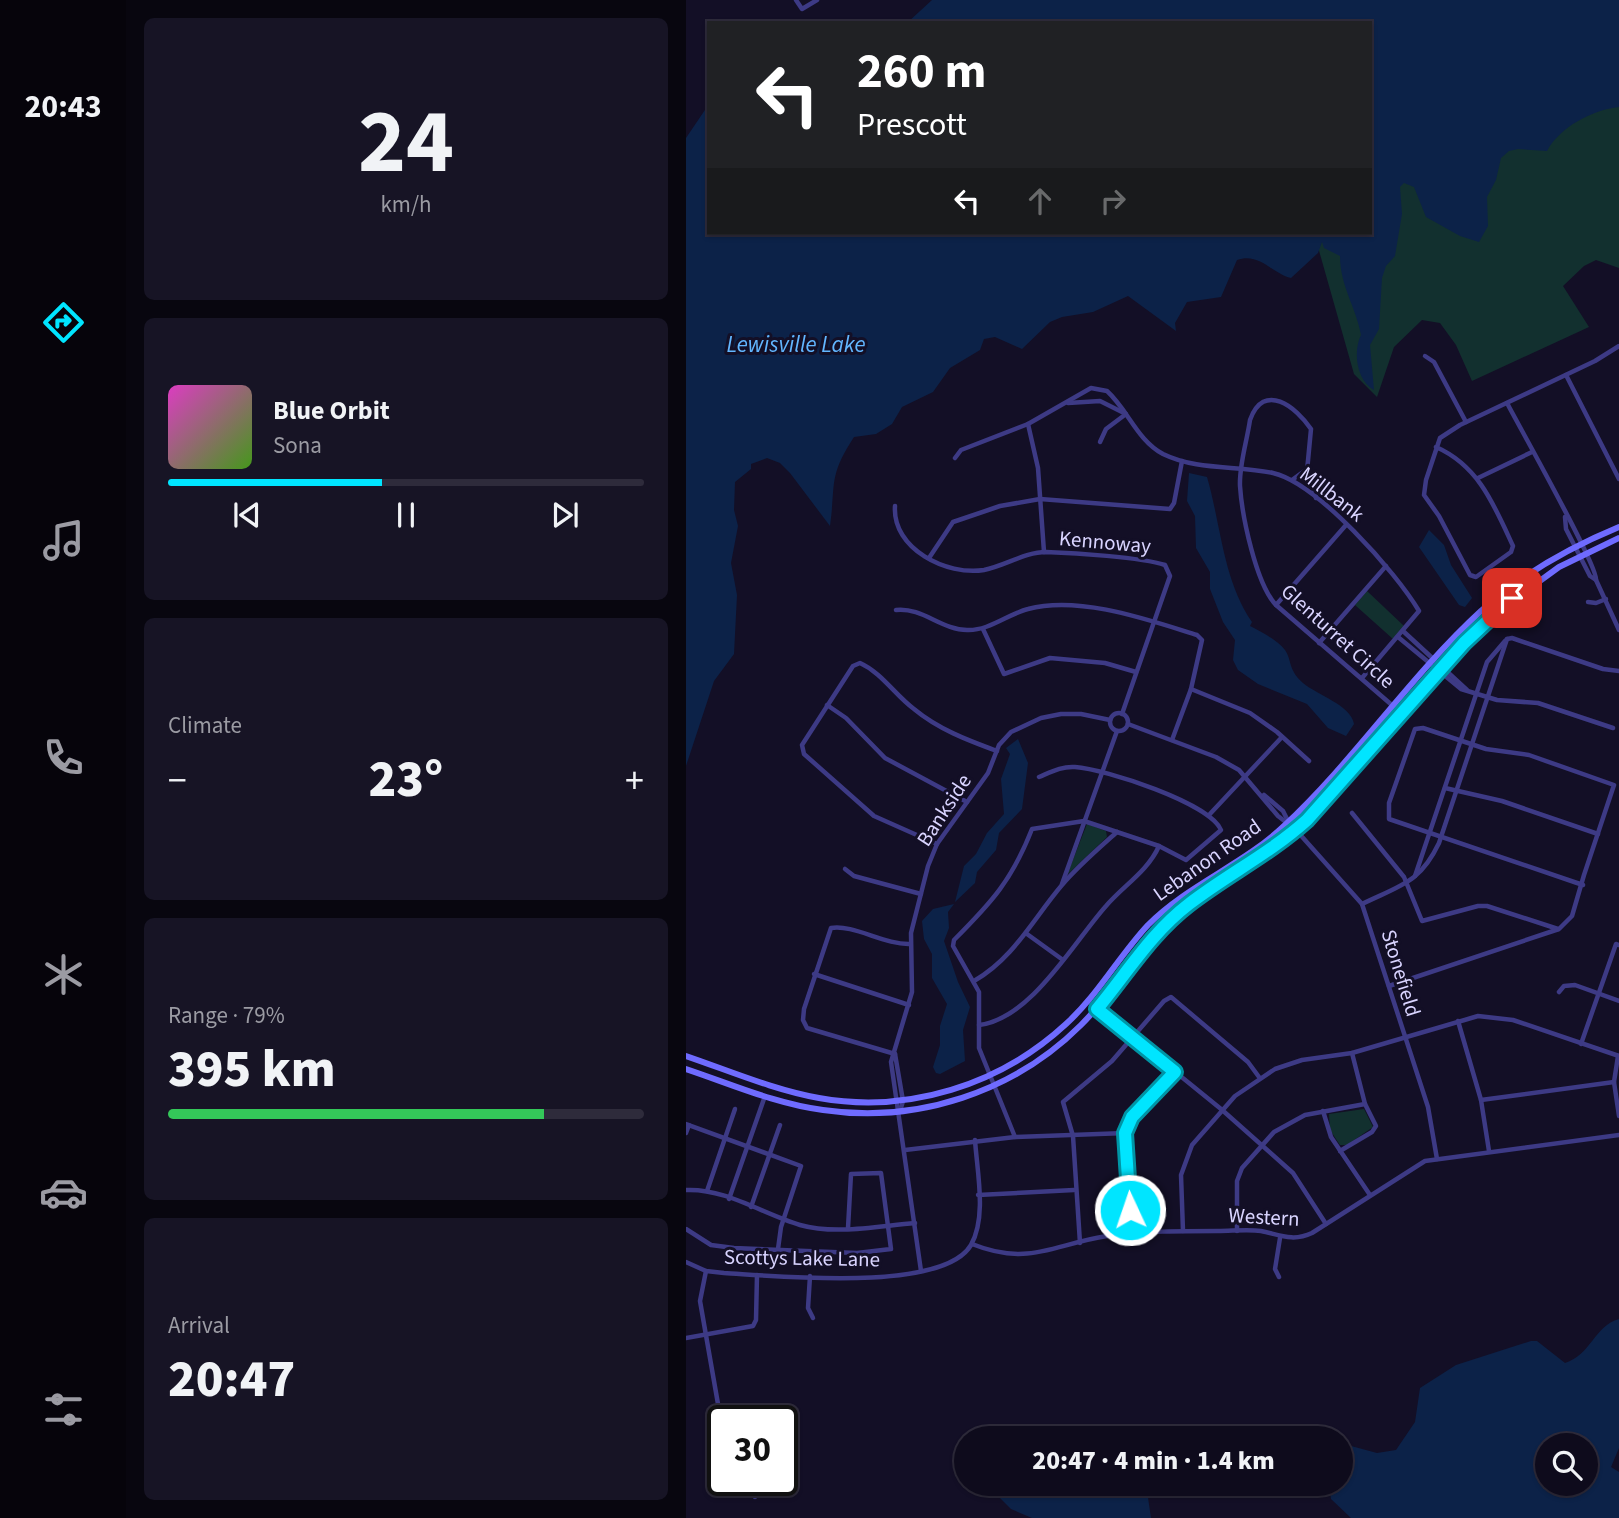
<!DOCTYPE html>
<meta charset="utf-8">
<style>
:root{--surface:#0e0b1c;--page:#171425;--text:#f1f3f6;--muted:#9b9ba3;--line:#2e2b3b;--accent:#00e5ff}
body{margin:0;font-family:"Source Sans 3",sans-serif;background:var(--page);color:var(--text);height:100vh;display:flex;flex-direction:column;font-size:26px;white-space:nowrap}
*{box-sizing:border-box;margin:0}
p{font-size:23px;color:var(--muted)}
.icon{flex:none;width:38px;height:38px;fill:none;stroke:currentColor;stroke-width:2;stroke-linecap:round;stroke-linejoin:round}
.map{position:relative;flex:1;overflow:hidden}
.panel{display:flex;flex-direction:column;gap:18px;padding:18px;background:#08060f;width:560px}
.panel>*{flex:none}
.hud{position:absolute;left:21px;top:21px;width:665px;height:214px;border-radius:0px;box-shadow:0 2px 5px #0004,0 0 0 2px var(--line);background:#202124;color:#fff;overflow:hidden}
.buttons{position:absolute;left:849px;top:1433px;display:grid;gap:14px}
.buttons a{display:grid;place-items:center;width:63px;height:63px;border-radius:50%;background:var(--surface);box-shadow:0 2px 5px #0004,0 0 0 2px var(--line);font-size:35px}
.speed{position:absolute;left:21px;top:1405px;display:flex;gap:14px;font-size:35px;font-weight:700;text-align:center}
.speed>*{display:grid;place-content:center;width:91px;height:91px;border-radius:50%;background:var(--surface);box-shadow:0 2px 5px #0004,0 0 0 2px var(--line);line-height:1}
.speed .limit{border:4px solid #111;border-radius:10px;background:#fff;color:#111}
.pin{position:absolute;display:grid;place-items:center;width:60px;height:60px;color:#fff;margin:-30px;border-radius:14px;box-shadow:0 4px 10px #0006}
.me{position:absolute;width:77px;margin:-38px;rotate:357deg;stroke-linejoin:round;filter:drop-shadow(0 0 5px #0008)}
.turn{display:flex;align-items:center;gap:24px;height:147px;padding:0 35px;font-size:32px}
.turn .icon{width:91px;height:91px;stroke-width:2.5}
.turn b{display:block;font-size:49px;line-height:60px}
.lanes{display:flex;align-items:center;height:66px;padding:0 35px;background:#0003;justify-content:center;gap:35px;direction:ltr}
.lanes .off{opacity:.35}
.big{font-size:52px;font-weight:800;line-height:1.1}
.panel .tile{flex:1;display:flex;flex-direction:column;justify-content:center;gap:10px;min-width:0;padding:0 24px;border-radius:10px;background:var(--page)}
.panel .dial{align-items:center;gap:0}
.dial b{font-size:91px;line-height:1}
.song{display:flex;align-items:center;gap:21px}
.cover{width:84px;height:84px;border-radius:10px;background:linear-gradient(135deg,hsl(310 70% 55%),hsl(100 70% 35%))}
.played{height:7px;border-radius:4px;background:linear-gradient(90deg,var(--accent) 45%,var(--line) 45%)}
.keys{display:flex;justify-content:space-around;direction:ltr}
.heat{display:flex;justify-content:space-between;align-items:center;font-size:38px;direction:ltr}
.charge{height:10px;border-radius:5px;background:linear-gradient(90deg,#34c759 79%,var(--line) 0)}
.trip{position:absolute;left:268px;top:1426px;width:399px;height:70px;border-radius:35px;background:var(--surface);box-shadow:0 2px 5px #0004,0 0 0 2px var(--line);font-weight:800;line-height:70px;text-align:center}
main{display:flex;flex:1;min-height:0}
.tab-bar{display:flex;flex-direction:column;width:126px;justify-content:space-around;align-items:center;background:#06040b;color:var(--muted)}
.tab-bar .icon{width:49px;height:49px}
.tab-bar .selected{color:var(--accent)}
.tab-bar b{font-size:32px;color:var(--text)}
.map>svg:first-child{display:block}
.green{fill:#12302f}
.water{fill:#0c2248;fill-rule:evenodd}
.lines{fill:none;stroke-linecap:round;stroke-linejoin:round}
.minor{stroke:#3d3a85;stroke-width:4.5}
.secondary{stroke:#6f6bff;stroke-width:6}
.route-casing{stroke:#0095a6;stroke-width:18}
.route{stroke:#00e5ff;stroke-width:12}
.labels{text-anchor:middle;stroke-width:6;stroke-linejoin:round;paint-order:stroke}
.street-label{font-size:21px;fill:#d9d4ff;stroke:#130f26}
.water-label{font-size:23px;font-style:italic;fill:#62b6ff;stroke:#130f26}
</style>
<main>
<nav class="tab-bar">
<b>20:43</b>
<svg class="icon selected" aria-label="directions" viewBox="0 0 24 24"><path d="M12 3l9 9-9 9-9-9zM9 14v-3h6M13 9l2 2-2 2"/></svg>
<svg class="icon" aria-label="music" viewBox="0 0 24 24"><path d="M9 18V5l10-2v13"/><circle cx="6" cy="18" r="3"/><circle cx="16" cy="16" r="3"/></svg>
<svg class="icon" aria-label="phone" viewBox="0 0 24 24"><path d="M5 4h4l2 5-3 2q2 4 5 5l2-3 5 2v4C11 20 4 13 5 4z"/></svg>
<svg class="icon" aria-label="climate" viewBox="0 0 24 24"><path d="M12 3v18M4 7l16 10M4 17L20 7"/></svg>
<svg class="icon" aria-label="car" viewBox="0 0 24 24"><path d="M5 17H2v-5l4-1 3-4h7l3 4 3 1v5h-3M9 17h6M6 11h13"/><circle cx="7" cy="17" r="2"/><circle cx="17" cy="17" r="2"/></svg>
<svg class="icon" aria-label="filters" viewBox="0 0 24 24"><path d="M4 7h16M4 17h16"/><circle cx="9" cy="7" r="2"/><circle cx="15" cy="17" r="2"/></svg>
</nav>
<section class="panel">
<div class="tile dial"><b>24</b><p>km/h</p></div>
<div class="tile">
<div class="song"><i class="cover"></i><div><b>Blue Orbit</b><p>Sona</p></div></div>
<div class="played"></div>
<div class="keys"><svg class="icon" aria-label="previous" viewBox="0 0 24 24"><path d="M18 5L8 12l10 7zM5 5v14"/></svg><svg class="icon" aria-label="pause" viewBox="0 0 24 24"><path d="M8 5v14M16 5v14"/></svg><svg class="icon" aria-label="next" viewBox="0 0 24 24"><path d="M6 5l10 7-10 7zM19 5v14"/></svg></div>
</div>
<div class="tile"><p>Climate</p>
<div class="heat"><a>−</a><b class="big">23°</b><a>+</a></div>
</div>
<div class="tile"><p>Range · 79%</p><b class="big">395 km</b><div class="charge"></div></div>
<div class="tile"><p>Arrival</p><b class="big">20:47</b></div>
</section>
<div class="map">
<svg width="933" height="1518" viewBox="0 0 933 1518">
<rect width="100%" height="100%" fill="#130f26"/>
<g class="green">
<path d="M933,0v268l-23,-8 -12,6 -21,20 26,41 -117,54 -16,-36 -16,-22 -18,-3 -28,27 -17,50 -23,-23 -40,-141h56v-137z"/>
<path d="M681,591l37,35 -11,13 -38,-34z"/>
<path d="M401,824l19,7 1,6 -40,38z"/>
<path d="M678,1109l9,18 -26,18h-7l-10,-15 -1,-16z"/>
</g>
<g class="water">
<path d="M246,0h687v107c-27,3 -59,20 -72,44l-29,-2 -9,2 -8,7 -5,22 -9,17 1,29 -9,16 -19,-6 -34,-19 -12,-30 -10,-4 -4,4 2,27 -7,42 -9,10 -4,12 -3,51 -9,16 4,45c-18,-10 -21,-39 -13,-55 -5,-28 -21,-49 -21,-79l-16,-8 -2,-6 -4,11 -27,25c-19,-4 -31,-26 -54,-18l-16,37 -34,5 -12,21 1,8 -48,-35 -35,16 -31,5 -12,5 -28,27 -27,-12 -11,2 -4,11 -30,18 -17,24 -31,15 -10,17 -16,10 -22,3c-26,40 -18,46 -24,89l-40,-53 -10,-10 -13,-5 -16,6v5l-16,13 -1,28 4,16 -7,37 6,32 -3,59 -20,27 -28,85v-628l23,-34v129h661v-210h-463z"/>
<path d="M503,473l18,4c14,48 16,103 45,145l-2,4c10,5 26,13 35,24 7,10 3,20 18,33 14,12 48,22 51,41l-8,12 -18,-8 -21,-24 -49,-20 -20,-14 -5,-10 2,-20 -12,-18 -13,-33v-17l-14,-24 -1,-32 -8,-15z"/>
<path d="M743,530l15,15 7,20 21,33 -7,9 -6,-2 -40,-58z"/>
<path d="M332,739l10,24 -6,46 -23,24 -3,17 -19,22 -2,11 -20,19 9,-36 12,-12 11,-21 17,-19 -3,-35 9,-25 -4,-6z"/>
<path d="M268,904l-6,8 1,16 -5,13 14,41 12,25 -7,23 2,31 -25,13 -4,-1 -3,-6 7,-22v-19l7,-22 -15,-26v-24l-8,-15 -2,-18 11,-12z"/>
<path d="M933,1319v129l-8,19 8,5v46h-268l-20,-19 -2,-15h11c0,-15 -3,-29 11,-38l26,7 19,-3 19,-28 5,-34 36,-23 75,-24h6l28,22c26,-8 29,-37 54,-44zM861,1446h39v38h-39z"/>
<path d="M312,1484h148l5,34h-119l-21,-9 -13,-13z"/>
</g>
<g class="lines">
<g class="minor">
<path d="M110,0l6,9 15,-9"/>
<path d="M739,356l9,6 32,60"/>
<path d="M880,375l53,104"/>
<path d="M382,403l32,-2 22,11"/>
<path d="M821,403c13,25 91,163 89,177"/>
<path d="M342,424l10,44 6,84"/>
<path d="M414,442l6,-13 20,-15"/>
<path d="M750,447c43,19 58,58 77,99l-2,6 -35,25 -6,-2 -31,-59 -15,-21 2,-15 14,-42 20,-13 135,-64 24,-15"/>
<path d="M269,458l6,-8 67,-26 63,-36 16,3c21,19 30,49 56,63 35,17 73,11 110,19 44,10 123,99 146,138l-57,67"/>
<path d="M792,478l54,-26"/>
<path d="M606,480l15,-11"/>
<path d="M630,498l-9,-27 4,-42c-15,-22 -47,-48 -61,-9 -3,21 -11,45 -10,66 2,30 16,98 36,119l117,101"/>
<path d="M209,506c-3,43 52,70 89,64 21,-4 41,-18 62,-18 27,1 95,5 119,13l5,11 -48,138"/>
<path d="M879,517l1,12 24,47 6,4 23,50"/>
<path d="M243,558l24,-36 47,-16 40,-7 130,10 4,-6 8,-42"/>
<path d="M902,602l8,1 10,-4"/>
<path d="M590,605l70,-80"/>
<path d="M210,610c26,-3 46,20 71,20 22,1 41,-16 61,-21 51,-14 121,11 169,26l5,5 -11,49 -19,51"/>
<path d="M297,629l21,45 46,-16 55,5 31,9"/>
<path d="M717,631l64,59"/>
<path d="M712,637l63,52 36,11 41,3 75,25"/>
<path d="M821,639l5,-1 91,31 16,2"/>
<path d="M633,643l67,-77"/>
<path d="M505,689l59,24 27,19 32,29"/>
<path d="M141,705l19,13 39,40 82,44"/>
<circle cx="433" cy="722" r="9"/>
<path d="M442,724l88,33 23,13 39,46 18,14 66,74 66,203 9,52"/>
<path d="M759,788l57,13 96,33"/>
<path d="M578,795l19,16 5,10"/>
<path d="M666,813l52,64 18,44 56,-15h9l71,23"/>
<path d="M523,815l73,-78"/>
<path d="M251,844l-63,-28 -70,-62 -2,-9 51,-79 7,-3c22,10 35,32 54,46 24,20 53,31 83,42"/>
<path d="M159,869l9,7 67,18"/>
<path d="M729,876l72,-214 18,-21"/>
<path d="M376,884l55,-153"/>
<path d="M676,904c39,-19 58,-21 77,-61l68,-204"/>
<path d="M341,934l36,26"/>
<path d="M128,974l95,31"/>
<path d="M288,981c40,-23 59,-62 88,-96 16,-19 36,-36 55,-53"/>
<path d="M703,986l170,-57 13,-13 12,-41 30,-90 -85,-30 -43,-6 -63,-21 -8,1 -26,74v16l194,66"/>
<path d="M873,992l5,-6 11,-1 44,16"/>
<path d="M402,1001l133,108 72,64 33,51"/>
<path d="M772,1021l23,79 8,51"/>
<path d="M293,1025c52,-6 94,-82 127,-119 17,-20 42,-35 53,-60"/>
<path d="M895,1044l35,-100 3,1"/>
<path d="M209,1054l-88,-26 -4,-8 1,-11 27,-81c22,-4 54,17 79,16"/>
<path d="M209,1054l8,47 -3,10"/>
<path d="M932,1056l-4,26 5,34"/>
<path d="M795,1100l133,-18"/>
<path d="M637,1111l8,26 39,58"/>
<path d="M0,1124l115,42 -20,61 -3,22"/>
<path d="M0,1133l3,-8"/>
<path d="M329,1137l-36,-89v-56l-26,-46 1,-6c38,-38 58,-60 78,-111l52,-8 75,25 27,14 35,-30c-11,-27 -116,-61 -146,-63 -13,-1 -24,5 -36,10"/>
<path d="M219,1150l110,-13 111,-4"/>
<path d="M654,1151l32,-19 4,-6 -11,-22 -13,-51"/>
<path d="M0,1190c39,-2 77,24 114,35 36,10 78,1 115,-2"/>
<path d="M21,1191l28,-82"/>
<path d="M292,1195l96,-5"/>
<path d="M43,1199l36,-103"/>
<path d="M65,1207l29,-82"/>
<path d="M0,1229l25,16 23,3 123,5 34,-4 -10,-76 -30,1 -3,54"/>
<path d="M497,1231l-2,-56 11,-30 43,-49 40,-27 27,-9 50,-7 126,-37 35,4 106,36"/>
<path d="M551,1231v-50l5,-13 32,-36 31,-17 60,-11"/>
<path d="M445,1235l-5,-102 6,-16 43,-45"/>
<path d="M394,1243l-7,-107 -10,-34 49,-41 52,-60 7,-4 77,65 11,15"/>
<path d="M286,1244c57,23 82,0 135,-8 36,-5 75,-5 111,-5 14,0 30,-2 43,0 19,4 32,11 51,2l113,-72 194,-26"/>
<path d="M0,1262l20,9 18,2c52,3 219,20 247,-28 16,-28 6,-74 4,-105"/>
<path d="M20,1271l-6,30 18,103 9,17"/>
<path d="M235,1271l-30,-209 21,-70 -1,-59 17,-67 9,-22 51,-71 11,-28 12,-13 30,-14 20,-4h20l29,6"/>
<path d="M124,1276l-2,32 5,10"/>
<path d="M593,1277l-4,-8 5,-31"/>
<path d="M0,1338l67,-12 3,-6 1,-45"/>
<path d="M68,1480l1,17"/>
</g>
<g class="secondary">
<path d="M0,1056c44,15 88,34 133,42 89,16 181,-13 247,-74 32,-29 53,-68 82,-99 41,-41 95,-60 136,-99 71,-66 125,-149 197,-215 41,-37 87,-63 138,-84"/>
<path d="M0,1069c45,15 90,35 137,41 94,14 191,-18 258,-85 31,-31 54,-70 85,-101 26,-25 58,-42 87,-61 20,-13 37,-28 54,-43l182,-202 70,-51 60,-29"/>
</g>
</g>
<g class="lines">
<defs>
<path id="route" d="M444,1210l-5,-77 7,-16 43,-45 -78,-63c30,-36 54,-76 92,-105 39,-30 80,-50 118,-84l157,-177 48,-45"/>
</defs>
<use href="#route" class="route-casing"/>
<use href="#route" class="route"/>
</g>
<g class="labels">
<g class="street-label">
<text transform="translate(646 494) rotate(38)" y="7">Millbank</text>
<text transform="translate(419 542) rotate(5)" y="7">Kennoway</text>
<text transform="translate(652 636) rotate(42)" y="7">Glenturret Circle</text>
<text transform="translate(258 810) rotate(-57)" y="7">Bankside</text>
<text transform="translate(521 860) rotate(-35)" y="7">Lebanon Road</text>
<text transform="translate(715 973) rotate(73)" y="7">Stonefield</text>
<text transform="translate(578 1217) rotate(3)" y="7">Western</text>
<text transform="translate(116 1258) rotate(1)" y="7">Scottys Lake Lane</text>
</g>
<g class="water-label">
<text x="110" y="352">Lewisville Lake</text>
</g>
</g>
</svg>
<div class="buttons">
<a><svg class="icon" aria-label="search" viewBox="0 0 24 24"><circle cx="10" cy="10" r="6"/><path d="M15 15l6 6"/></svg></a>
</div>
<div class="speed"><div class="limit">30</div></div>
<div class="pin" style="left:826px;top:598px;background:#d93025"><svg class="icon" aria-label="arrive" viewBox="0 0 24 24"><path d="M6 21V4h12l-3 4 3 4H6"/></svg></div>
<svg class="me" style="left:444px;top:1210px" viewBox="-20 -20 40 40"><circle r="17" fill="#00e5ff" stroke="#fff" stroke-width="3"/><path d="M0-11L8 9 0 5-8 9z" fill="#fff"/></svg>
<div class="trip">20:47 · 4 min · 1.4 km</div>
<div class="hud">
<div class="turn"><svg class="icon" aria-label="left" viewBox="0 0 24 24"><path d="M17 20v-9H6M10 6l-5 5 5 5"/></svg><div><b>260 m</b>Prescott</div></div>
<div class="lanes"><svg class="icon" aria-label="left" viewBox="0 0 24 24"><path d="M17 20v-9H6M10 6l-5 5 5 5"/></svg><svg class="icon off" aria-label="ahead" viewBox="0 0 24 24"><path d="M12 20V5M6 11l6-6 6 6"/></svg><svg class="icon off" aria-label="right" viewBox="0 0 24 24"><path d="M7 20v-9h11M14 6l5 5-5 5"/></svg></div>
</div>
</div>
</main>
